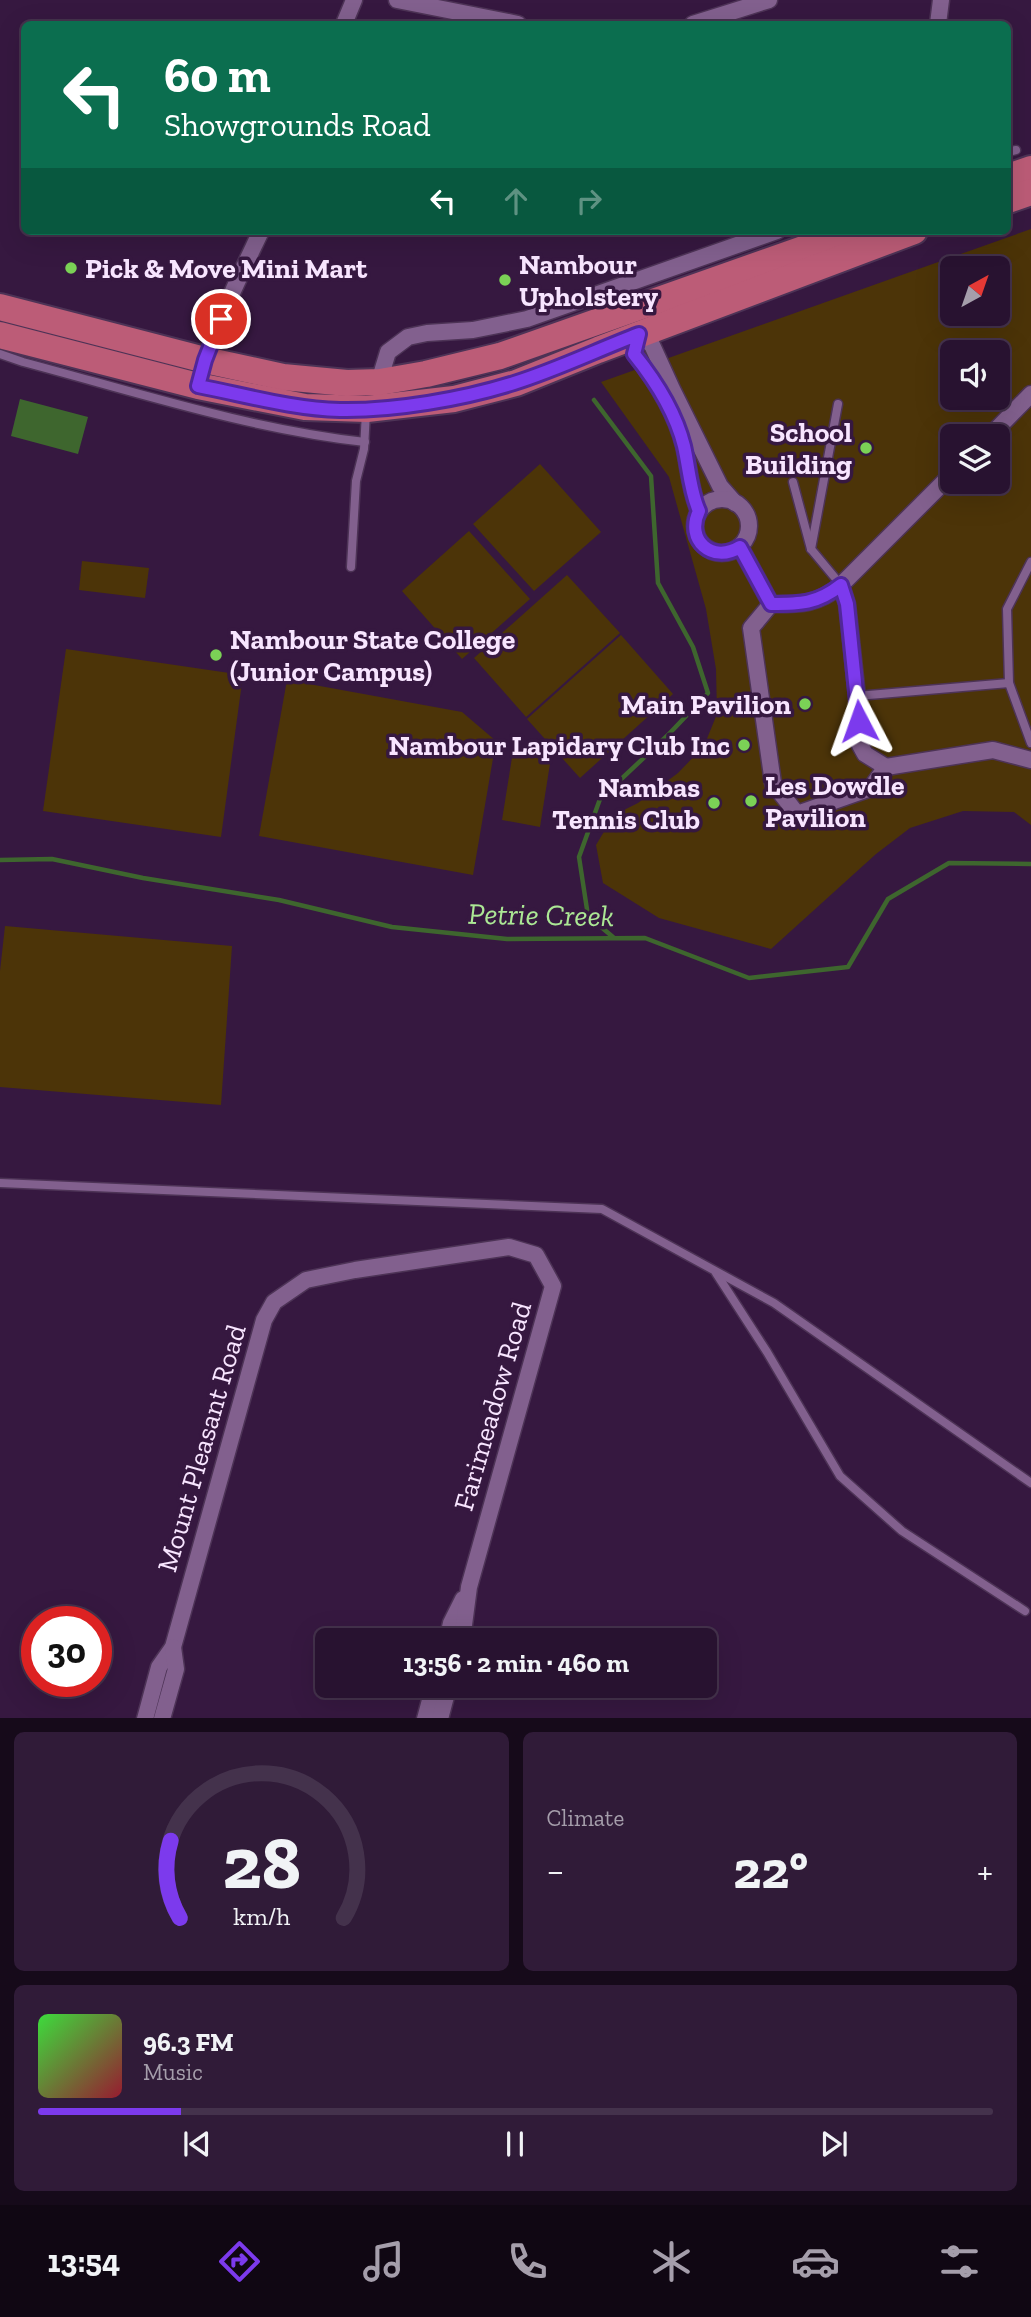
<!DOCTYPE html>
<meta charset="utf-8">
<style>
:root{--surface:#281230;--page:#301b38;--text:#f1f3f6;--muted:#a59eab;--line:#44324c;--accent:#7c3aed}
body{margin:0;font-family:"Zilla Slab",serif;background:var(--page);color:var(--text);height:100vh;display:flex;flex-direction:column;font-size:26px;white-space:nowrap}
*{box-sizing:border-box;margin:0}
p{font-size:23px;color:var(--muted)}
.icon{flex:none;width:38px;height:38px;fill:none;stroke:currentColor;stroke-width:2;stroke-linecap:round;stroke-linejoin:round}
.map{position:relative;height:1718px;overflow:hidden}
.details{display:flex;flex-direction:column;gap:14px;padding:14px;background:#160a1a;flex:1}
.details>*{flex:none}
.top-card{position:absolute;left:21px;top:21px;width:990px;height:214px;border-radius:10px;box-shadow:0 7px 28px #0002,0 0 0 2px var(--line);background:#0b6e4f;color:#fff;overflow:hidden}
.needle{width:46px;rotate:40deg}
.tools{position:absolute;left:940px;top:256px;display:grid;gap:14px}
.tools a{display:grid;place-items:center;width:70px;height:70px;border-radius:10px;background:var(--surface);box-shadow:0 7px 28px #0002,0 0 0 2px var(--line);font-size:35px}
.speed{position:absolute;left:21px;top:1606px;display:flex;gap:14px;font-size:35px;font-weight:700;text-align:center}
.speed>*{display:grid;place-content:center;width:91px;height:91px;border-radius:50%;background:var(--surface);box-shadow:0 7px 28px #0002,0 0 0 2px var(--line);line-height:1}
.speed .limit{border:10px solid #d22;background:#fff;color:#111}
.pin{position:absolute;display:grid;place-items:center;width:60px;height:60px;color:#fff;margin:-30px;border:4px solid #fff;border-radius:50%;box-shadow:0 2px 7px #0007}
.me{position:absolute;width:77px;margin:-38px;rotate:356deg;stroke-linejoin:round;filter:drop-shadow(0 0 5px #0008)}
.turn{display:flex;align-items:center;gap:24px;height:147px;padding:0 28px;font-size:32px}
.turn .icon{width:91px;height:91px;stroke-width:2.5}
.turn b{display:block;font-size:49px;line-height:60px}
.lanes{display:flex;align-items:center;height:66px;padding:0 28px;background:#0003;justify-content:center;gap:35px;direction:ltr}
.lanes .off{opacity:.35}
.big{font-size:52px;font-weight:700;line-height:1.1}
.details .tile{flex:1;display:flex;flex-direction:column;justify-content:center;gap:10px;min-width:0;padding:0 24px;border-radius:10px;background:var(--page)}
.details .dial{align-items:center;gap:0}
.dial svg{height:182px;overflow:visible;fill:none;stroke:var(--line);stroke-width:7;stroke-linecap:round;text-anchor:middle}
.dial text{fill:var(--text);stroke:none}
.song{display:flex;align-items:center;gap:21px}
.cover{width:84px;height:84px;border-radius:10px;background:linear-gradient(135deg,hsl(120 70% 55%),hsl(350 70% 35%))}
.played{height:7px;border-radius:4px;background:linear-gradient(90deg,var(--accent) 15%,var(--line) 15%)}
.keys{display:flex;justify-content:space-around;direction:ltr}
.heat{display:flex;justify-content:space-between;align-items:center;font-size:38px;direction:ltr}
.details .tiles{flex:1;display:grid;gap:14px;grid-template-columns:1fr 1fr}
.tile:last-child{grid-column:span 2}
.trip{position:absolute;left:315px;top:1628px;width:402px;height:70px;border-radius:10px;background:var(--surface);box-shadow:0 7px 28px #0002,0 0 0 2px var(--line);font-weight:700;line-height:70px;text-align:center}
.menu{display:flex;height:112px;justify-content:space-around;align-items:center;background:#100713;color:var(--muted)}
.menu .icon{width:49px;height:49px}
.menu .selected{color:var(--accent)}
.menu b{font-size:32px;color:var(--text)}
.map>svg:first-child{display:block}
.green{fill:#4c3408;fill-rule:evenodd}
.water{fill:#3e662e}
.lines{fill:none;stroke-linecap:round;stroke-linejoin:round}
.stream{stroke:#3e662e;stroke-width:4.5}
.lane-casing{stroke:#4d3356;stroke-width:11}
.street-casing{stroke:#4d3356;stroke-width:19}
.primary-casing{stroke:#4d3356;stroke-width:30}
.lane{stroke:#82608e;stroke-width:8}
.street{stroke:#82608e;stroke-width:16}
.primary{stroke:#bc5c77;stroke-width:26}
.route-casing{stroke:#51269a;stroke-width:18}
.route{stroke:#7c3aed;stroke-width:12}
.poi-dot{fill:#7bd156;stroke:#361840;stroke-width:2.5}
.labels{text-anchor:middle;stroke-width:7;stroke-linejoin:round;paint-order:stroke}
.poi-label{font-size:28px;font-weight:bold;fill:#f8e5ff;stroke:#361840;text-anchor:start}
.street-label{font-size:28px;fill:#f8e5ff;stroke:#361840}
.water-label{font-size:30px;font-style:italic;fill:#ace895;stroke:#361840}
</style>
<div class="map">
<svg width="1031" height="1719" viewBox="0 0 1031 1719">
<rect width="100%" height="100%" fill="#361840"/>
<g class="green">
<path d="M1031,229v596l-17,-13 -51,-1 -53,17 -34,26 -105,95 -112,-31 -56,-35 -7,-38 18,-30 24,-12 40,-30 26,-27 13,-32 -1,-45 -10,-60 -37,-132 -68,-95zM952,268h46v45h-46zM952,352h46v45h-46zM952,436h46v45h-46z"/>
<path d="M540,464l61,68 -67,59 -61,-67z"/>
<path d="M469,531l61,68 -68,60 -60,-68z"/>
<path d="M82,561l67,7 -4,30 -66,-8z"/>
<path d="M567,575l53,58 -94,84 -52,-59z"/>
<path d="M621,635l52,59 -93,84 -53,-59z"/>
<path d="M66,649l177,26 -22,162 -178,-26z"/>
<path d="M287,680l175,32 34,29 -23,134 -214,-39z"/>
<path d="M514,745l38,6 -12,76 -38,-7z"/>
<path d="M5,926l227,20 -11,159 -221,-18v-116z"/>
</g>
<path class="water" d="M20,399l68,18 -10,37 -67,-18z"/>
<g class="lines">
<g class="stream">
<path d="M594,400l57,76 7,107 35,64 15,46 -40,42 -68,64 -21,58 9,59 25,21"/>
<path d="M0,860l52,-1 91,19 136,22 113,27 115,12 138,-1 104,40 99,-11 40,-68 61,-36 82,1"/>
</g>
<defs>
<g id="lane">
<path d="M1008,152l8,-2"/>
<path d="M0,354l23,8c113,30 226,67 342,80"/>
<path d="M793,482l18,67 30,36"/>
<path d="M811,549l27,-145"/>
<path d="M1031,562l-24,47 2,74 22,60"/>
<path d="M351,567l5,-86 8,-32 2,-37"/>
<path d="M857,696l152,-13"/>
<path d="M0,1183l602,26 172,94 257,180"/>
<path d="M716,1273l51,79 73,124 62,55 123,80"/>
</g>
<g id="street">
<path d="M397,0l121,24"/>
<path d="M344,24l10,-24"/>
<path d="M693,24l76,-24"/>
<path d="M938,24l3,-24"/>
<path d="M638,334l14,11 20,44 48,97 15,17"/>
<path d="M638,334l-4,19c21,27 42,61 50,93 5,22 6,45 15,65"/>
<path d="M198,386c14,-54 39,-104 63,-155"/>
<path d="M377,388l11,-36 20,-15 19,-4 46,-3 54,-11 250,-88"/>
<path d="M990,436l41,-42"/>
<circle cx="722" cy="526" r="27"/>
<path d="M740,547l31,57c29,0 46,1 70,-19l111,-111"/>
<path d="M841,585l6,19 10,92 3,49 5,9 21,13"/>
<path d="M771,604l-20,24 22,155 24,31 74,-26 15,-21"/>
<path d="M886,767l107,-17 38,10"/>
<path d="M447,1640l4,-17 12,-24"/>
<path d="M145,1719l14,-52 14,-20 91,-327 10,-18 32,-22 49,-10 154,-23 27,8 17,31 -84,301 -7,53"/>
<path d="M162,1719l14,-50 -3,-22"/>
<path d="M425,1719l9,-34"/>
<path d="M440,1719l9,-34"/>
</g>
<g id="primary">
<path d="M1008,177l23,-8"/>
<path d="M1008,200l23,-8"/>
<path d="M0,307l205,53 78,17 64,6 33,-1 46,-8 74,-18 354,-125"/>
<path d="M0,335l198,51 107,21 62,2 87,-10 62,-16 82,-33 316,-119"/>
</g>
</defs>
<use href="#lane" class="lane-casing"/>
<use href="#street" class="street-casing"/>
<use href="#primary" class="primary-casing"/>
<use href="#lane" class="lane"/>
<use href="#street" class="street"/>
<use href="#primary" class="primary"/>
</g>
<g class="lines">
<defs>
<path id="route" d="M221,319l-16,41 -7,26c47,9 95,23 142,24 54,1 123,-11 174,-27 42,-13 83,-33 125,-49l-5,20c21,26 42,60 50,92 5,22 6,45 15,65 -14,29 13,53 41,36l31,57c29,0 46,0 70,-19l6,19 12,117"/>
</defs>
<use href="#route" class="route-casing"/>
<use href="#route" class="route"/>
</g>
<g class="poi-dot">
<circle cx="71" cy="268" r="7"/>
<circle cx="505" cy="280" r="7"/>
<circle cx="866" cy="448" r="7"/>
<circle cx="216" cy="655" r="7"/>
<circle cx="805" cy="704" r="7"/>
<circle cx="744" cy="745" r="7"/>
<circle cx="751" cy="801" r="7"/>
<circle cx="714" cy="803" r="7"/>
</g>
<g class="labels">
<g class="poi-label">
<text x="519" y="274">Nambour<tspan x="519" dy="32">Upholstery</tspan></text>
<text x="85" y="278">Pick &amp; Move Mini Mart</text>
<text x="852" y="442" text-anchor="end">School<tspan x="852" dy="32">Building</tspan></text>
<text x="230" y="649">Nambour State College<tspan x="230" dy="32">(Junior Campus)</tspan></text>
<text x="791" y="714" text-anchor="end">Main Pavilion</text>
<text x="730" y="755" text-anchor="end">Nambour Lapidary Club Inc</text>
<text x="765" y="795">Les Dowdle<tspan x="765" dy="32">Pavilion</tspan></text>
<text x="700" y="797" text-anchor="end">Nambas<tspan x="700" dy="32">Tennis Club</tspan></text>
</g>
<g class="street-label">
<text transform="translate(492 1406) rotate(-74)" y="10">Farimeadow Road</text>
<text transform="translate(201 1448) rotate(-74)" y="10">Mount Pleasant Road</text>
</g>
<g class="water-label">
<text transform="translate(541 915) rotate(1)" y="10">Petrie Creek</text>
</g>
</g>
</svg>
<div class="tools">
<a><svg class="needle" viewBox="-14 -14 28 28"><path d="M0-13l5 13h-10z" fill="#e53935"/><path d="M0 13l5-13h-10z" fill="#a59eab"/></svg></a>
<a><svg class="icon" aria-label="sound" viewBox="0 0 24 24"><path d="M4 9h4l5-4v14l-5-4H4zM17 9q2 3 0 6"/></svg></a>
<a><svg class="icon" aria-label="layers" viewBox="0 0 24 24"><path d="M12 4l9 5-9 5-9-5zM3 14l9 5 9-5"/></svg></a>
</div>
<div class="speed"><div class="limit">30</div></div>
<div class="pin" style="left:221px;top:319px;background:#d93025"><svg class="icon" aria-label="arrive" viewBox="0 0 24 24"><path d="M6 21V4h12l-3 4 3 4H6"/></svg></div>
<svg class="me" style="left:859px;top:721px" viewBox="-20 -20 40 40"><path d="M0-17L14 15 0 8-14 15z" fill="#7c3aed" stroke="#fff" stroke-width="4"/></svg>
<div class="trip">13:56 · 2 min · 460 m</div>
<div class="top-card">
<div class="turn"><svg class="icon" aria-label="left" viewBox="0 0 24 24"><path d="M17 20v-9H6M10 6l-5 5 5 5"/></svg><div><b>60 m</b>Showgrounds Road</div></div>
<div class="lanes"><svg class="icon" aria-label="left" viewBox="0 0 24 24"><path d="M17 20v-9H6M10 6l-5 5 5 5"/></svg><svg class="icon off" aria-label="ahead" viewBox="0 0 24 24"><path d="M12 20V5M6 11l6-6 6 6"/></svg><svg class="icon off" aria-label="right" viewBox="0 0 24 24"><path d="M7 20v-9h11M14 6l5 5-5 5"/></svg></div>
</div>
</div>
<section class="details">
<div class="tiles">
<div class="tile dial"><svg viewBox="0 0 100 80">
<path d="M14 69A42 42 0 1 1 86 69"/>
<path d="M14 69A42 42 0 0 1 10 35" stroke="#7c3aed"/>
<text x="50" y="56" font-size="32" font-weight="700">28</text>
<text x="50" y="72" font-size="11">km/h</text>
</svg></div>
<div class="tile"><p>Climate</p>
<div class="heat"><a>−</a><b class="big">22°</b><a>+</a></div>
</div>
<div class="tile">
<div class="song"><i class="cover"></i><div><b>96.3 FM</b><p>Music</p></div></div>
<div class="played"></div>
<div class="keys"><svg class="icon" aria-label="previous" viewBox="0 0 24 24"><path d="M18 5L8 12l10 7zM5 5v14"/></svg><svg class="icon" aria-label="pause" viewBox="0 0 24 24"><path d="M8 5v14M16 5v14"/></svg><svg class="icon" aria-label="next" viewBox="0 0 24 24"><path d="M6 5l10 7-10 7zM19 5v14"/></svg></div>
</div>
</div>
</section>
<nav class="menu">
<b>13:54</b>
<svg class="icon selected" aria-label="directions" viewBox="0 0 24 24"><path d="M12 3l9 9-9 9-9-9zM9 14v-3h6M13 9l2 2-2 2"/></svg>
<svg class="icon" aria-label="music" viewBox="0 0 24 24"><path d="M9 18V5l10-2v13"/><circle cx="6" cy="18" r="3"/><circle cx="16" cy="16" r="3"/></svg>
<svg class="icon" aria-label="phone" viewBox="0 0 24 24"><path d="M5 4h4l2 5-3 2q2 4 5 5l2-3 5 2v4C11 20 4 13 5 4z"/></svg>
<svg class="icon" aria-label="climate" viewBox="0 0 24 24"><path d="M12 3v18M4 7l16 10M4 17L20 7"/></svg>
<svg class="icon" aria-label="car" viewBox="0 0 24 24"><path d="M5 17H2v-5l4-1 3-4h7l3 4 3 1v5h-3M9 17h6M6 11h13"/><circle cx="7" cy="17" r="2"/><circle cx="17" cy="17" r="2"/></svg>
<svg class="icon" aria-label="filters" viewBox="0 0 24 24"><path d="M4 7h16M4 17h16"/><circle cx="9" cy="7" r="2"/><circle cx="15" cy="17" r="2"/></svg>
</nav>
